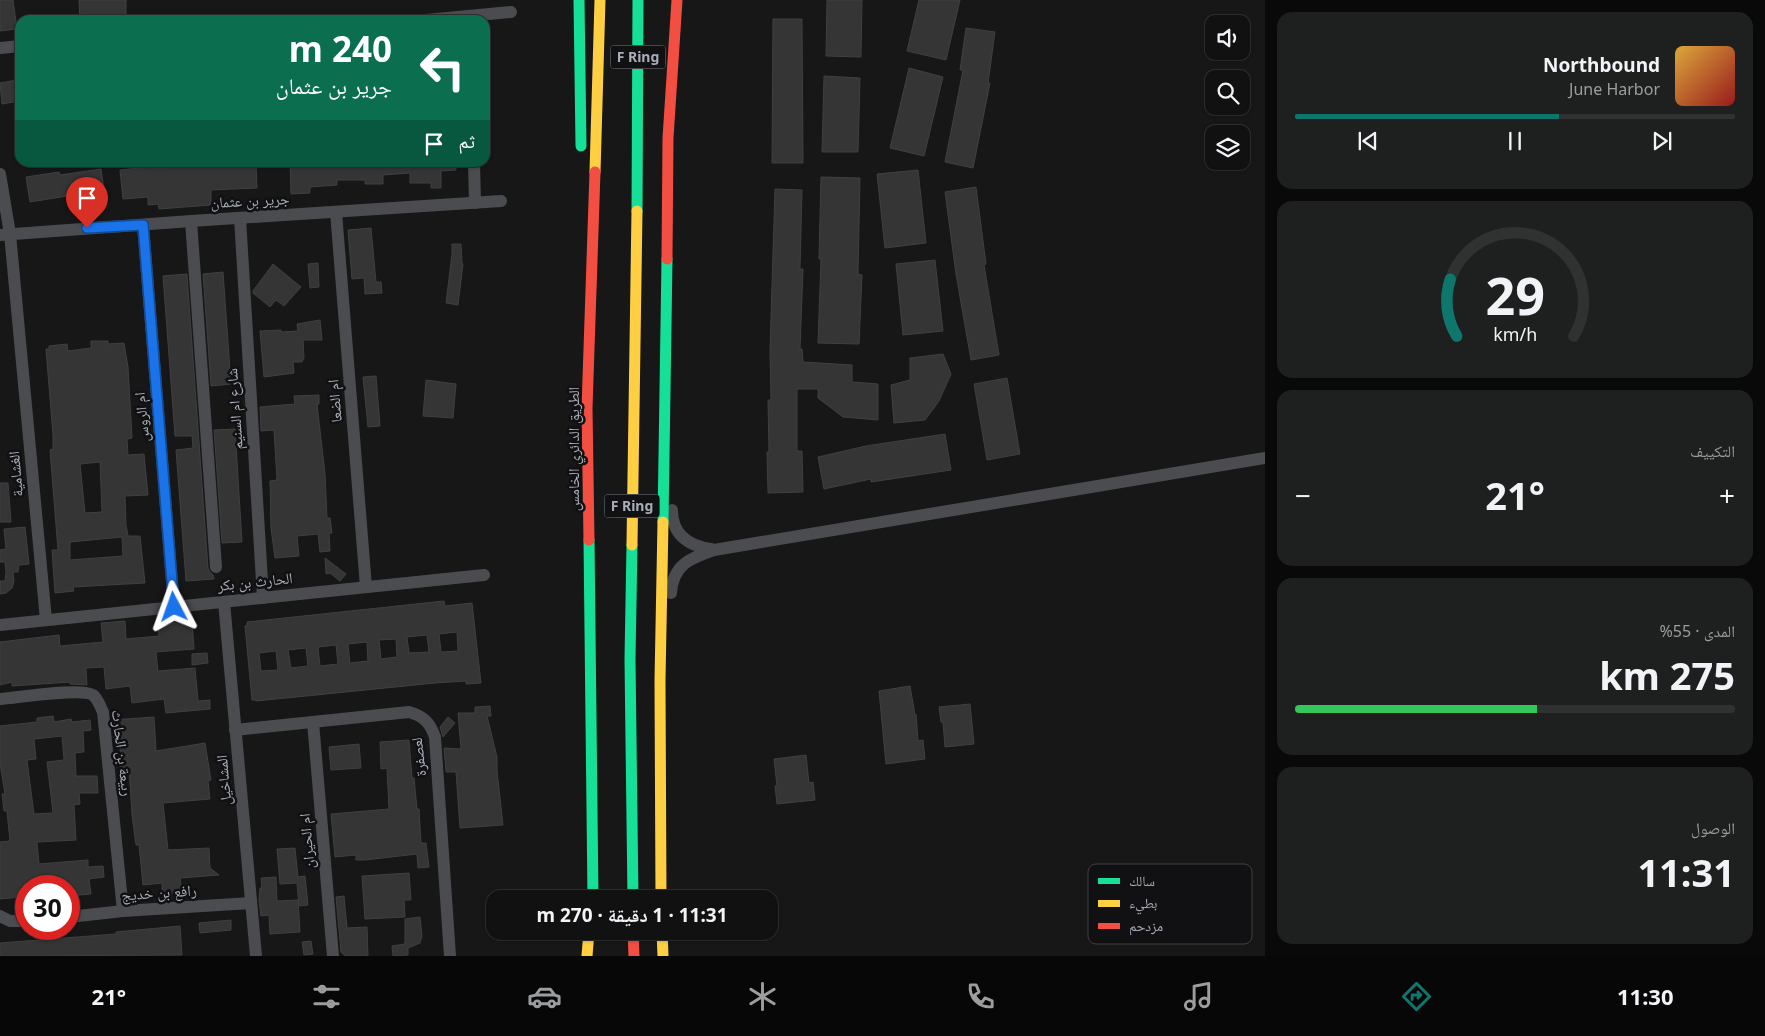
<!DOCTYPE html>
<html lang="ar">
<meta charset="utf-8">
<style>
:root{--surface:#111;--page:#1e1f1f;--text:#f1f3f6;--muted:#9c9d9f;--line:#303131;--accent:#0f766e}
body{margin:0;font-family:"Noto Sans","Noto Naskh Arabic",sans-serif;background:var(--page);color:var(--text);direction:rtl;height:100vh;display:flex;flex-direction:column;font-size:19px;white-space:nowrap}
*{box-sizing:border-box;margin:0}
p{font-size:16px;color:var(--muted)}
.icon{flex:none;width:28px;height:28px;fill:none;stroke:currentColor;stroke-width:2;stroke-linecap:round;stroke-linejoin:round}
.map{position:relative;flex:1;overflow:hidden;direction:ltr}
.sheet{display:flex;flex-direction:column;gap:12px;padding:12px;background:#090909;width:500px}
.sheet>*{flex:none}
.top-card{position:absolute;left:15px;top:15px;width:475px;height:152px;border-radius:15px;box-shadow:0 1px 4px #0004,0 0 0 1px var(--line);direction:rtl;background:#0b6e4f;color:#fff;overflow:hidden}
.controls{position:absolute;left:1205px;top:15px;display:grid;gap:10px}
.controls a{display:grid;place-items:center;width:45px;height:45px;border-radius:10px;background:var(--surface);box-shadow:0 1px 4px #0004,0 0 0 1px var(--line);font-size:25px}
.speed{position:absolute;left:15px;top:875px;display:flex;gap:10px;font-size:25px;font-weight:700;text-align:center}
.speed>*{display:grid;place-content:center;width:65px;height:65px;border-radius:50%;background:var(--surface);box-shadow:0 1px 4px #0004,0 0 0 1px var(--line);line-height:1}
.speed .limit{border:8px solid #d22;background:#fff;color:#111}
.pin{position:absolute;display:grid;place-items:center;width:42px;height:42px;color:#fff;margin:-51px -21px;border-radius:50% 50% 50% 0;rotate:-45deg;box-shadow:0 0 5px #0007}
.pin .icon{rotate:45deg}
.me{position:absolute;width:55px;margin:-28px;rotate:356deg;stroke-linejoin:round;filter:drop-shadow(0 0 4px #0008)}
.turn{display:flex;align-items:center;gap:18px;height:105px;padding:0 15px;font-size:22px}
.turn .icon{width:65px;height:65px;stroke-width:2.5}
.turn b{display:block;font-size:35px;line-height:42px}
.then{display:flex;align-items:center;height:48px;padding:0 15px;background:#0003;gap:10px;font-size:19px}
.big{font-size:38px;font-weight:700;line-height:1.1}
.sheet .widget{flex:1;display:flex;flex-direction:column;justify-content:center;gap:8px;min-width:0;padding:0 18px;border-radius:15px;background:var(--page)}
.sheet .dial{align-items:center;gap:0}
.dial svg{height:130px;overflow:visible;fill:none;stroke:var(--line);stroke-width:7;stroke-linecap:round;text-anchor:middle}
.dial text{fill:var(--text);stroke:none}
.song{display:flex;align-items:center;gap:15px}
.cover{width:60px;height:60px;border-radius:8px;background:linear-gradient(135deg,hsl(40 70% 55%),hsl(0 70% 35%))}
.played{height:5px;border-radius:2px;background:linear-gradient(90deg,var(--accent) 60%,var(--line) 60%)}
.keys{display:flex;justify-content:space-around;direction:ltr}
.heat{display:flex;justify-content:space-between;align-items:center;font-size:28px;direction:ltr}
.charge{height:8px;border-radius:4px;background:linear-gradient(90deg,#34c759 55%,var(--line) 0)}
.trip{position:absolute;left:486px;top:890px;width:292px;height:50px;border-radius:15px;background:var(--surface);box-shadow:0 1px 4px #0004,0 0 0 1px var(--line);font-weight:700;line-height:50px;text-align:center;direction:rtl}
.dock{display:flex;height:80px;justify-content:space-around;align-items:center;background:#070707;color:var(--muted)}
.dock .icon{width:35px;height:35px}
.dock .on{color:var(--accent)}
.dock b{font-size:22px;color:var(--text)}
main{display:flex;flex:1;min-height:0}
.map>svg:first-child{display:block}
.building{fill:#353536;stroke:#3f4043;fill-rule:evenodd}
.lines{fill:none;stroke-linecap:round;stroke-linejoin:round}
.street{stroke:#4b4c50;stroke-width:12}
.fast{stroke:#16e098;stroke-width:11}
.slow{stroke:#ffcf43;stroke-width:11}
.jam{stroke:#f24e42;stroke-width:11}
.route-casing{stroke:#114b97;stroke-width:12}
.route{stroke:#1a73e8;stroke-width:9}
.labels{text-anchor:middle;stroke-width:5;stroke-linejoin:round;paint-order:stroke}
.shield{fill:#111113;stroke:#7b7e86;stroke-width:1}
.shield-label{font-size:14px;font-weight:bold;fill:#a8adb8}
.street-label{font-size:15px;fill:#a8adb8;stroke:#111113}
.key{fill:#111113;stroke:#3e4045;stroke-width:1}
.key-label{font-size:14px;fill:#a8adb8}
</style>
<main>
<section class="sheet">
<div class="widget">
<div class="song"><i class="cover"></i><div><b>Northbound</b><p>June Harbor</p></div></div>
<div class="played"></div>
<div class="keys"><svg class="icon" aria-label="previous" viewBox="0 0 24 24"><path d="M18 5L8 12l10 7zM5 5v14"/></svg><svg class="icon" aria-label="pause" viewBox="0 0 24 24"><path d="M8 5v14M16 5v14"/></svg><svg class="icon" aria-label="next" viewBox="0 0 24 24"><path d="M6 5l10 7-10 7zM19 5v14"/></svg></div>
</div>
<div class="widget dial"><svg viewBox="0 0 100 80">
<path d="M14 69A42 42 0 1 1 86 69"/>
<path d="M14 69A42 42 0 0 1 10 34" stroke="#0f766e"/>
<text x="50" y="56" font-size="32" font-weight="700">29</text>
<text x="50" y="72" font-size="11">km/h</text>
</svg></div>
<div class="widget"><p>التكييف</p>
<div class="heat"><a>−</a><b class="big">21°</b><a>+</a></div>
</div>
<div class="widget"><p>المدى · 55%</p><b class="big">275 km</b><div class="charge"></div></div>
<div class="widget"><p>الوصول</p><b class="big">11:31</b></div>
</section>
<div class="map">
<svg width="1265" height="956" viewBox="0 0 1265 956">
<rect width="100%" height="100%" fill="#171717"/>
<g class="building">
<path d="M0,0h13l4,29 -17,2z"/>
<path d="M79,0h47v20h-46z"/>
<path d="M827,0h35l-1,57 -35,-1z"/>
<path d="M919,0h41l-14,60 -39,-9z"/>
<path d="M773,19h29l1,144h-31z"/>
<path d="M966,28l29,4 -7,51h2l-17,85 -28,-6 18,-92h-3z"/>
<path d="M909,68l34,9 -19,79 -34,-8z"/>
<path d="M824,76l36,2 -2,74h-36z"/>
<path d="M17,80l3,21 -18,3 -2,-21z"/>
<path d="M216,162h29v4l11,-1 1,23 -46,2v15l-52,4 -1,-5 -10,1v-8l-25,2 -3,-29 37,-4v2l59,-3z"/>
<path d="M290,162h165l1,8 -15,1v17h-10v-5h-21v-10l-27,2v9h-18v-4h-28v5l-27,2v6l-19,1z"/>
<path d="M101,169l3,21 -74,12 -4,-25 33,-5 1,3z"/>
<path d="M918,170l8,73 -41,5 -8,-74z"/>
<path d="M821,177l39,1 -2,96 4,1 -3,69 -41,-1 3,-84h-2z"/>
<path d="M976,187l10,77 -2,1 15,90 -28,5 -15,-86 -11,-82z"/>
<path d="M775,189l27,1 -2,79h3l-3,80h2l1,13 49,3v17l26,2v36l-35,-3 -25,-19v-9h-21v62h5l1,41 -35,1 -1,-41h2l-1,-52h3l-1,-50z"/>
<path d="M371,228l5,54h5l1,11 -17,1 -1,-16 -12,1 -4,-49z"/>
<path d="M452,244h9l1,19 1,1 -5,41 -12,-2 6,-49z"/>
<path d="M935,260l8,71 -40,4 -7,-71z"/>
<path d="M318,263l1,24 -9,1 -2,-24z"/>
<path d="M273,264l28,23 -17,19 -8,-6 -6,7 -17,-14v-2z"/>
<path d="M223,272l8,112 -20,2 -8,-112z"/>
<path d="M187,274l21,294 2,4 3,3 1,4 -28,2 -10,-131 17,-2 -1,-12h-17l-12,-160z"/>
<path d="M320,320l2,20h-19l1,18 -2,4h-9l1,11 -30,4 -4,-46 21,-1v2l17,-1 -1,-7z"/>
<path d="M91,341h17v3l16,-1 4,24 4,71 -5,1 1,16 16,-1 4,41 -23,1 1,29 2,11h12l5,47 -72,4 1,4 -19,2 -3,-43h6l-8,-100 3,-1v-14l-7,-86h3v-3l18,-2 1,7 23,-3zM100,462l2,50 -17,1 -5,-49zM122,537l1,19 -53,4v-18z"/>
<path d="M943,354l8,20 -12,27 -14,19 -31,3 -3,-38 19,-5v-22z"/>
<path d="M376,376l4,50 -12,1 -5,-50z"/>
<path d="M1007,378l13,76 -33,6 -13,-76z"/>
<path d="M426,380l30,4 -3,34 -30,-2z"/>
<path d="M319,395v9h-2l8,70 2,44h3l2,15h-3l1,18 -10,1 -2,-18 -21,2 2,20 -24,2 -4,-30 -1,-47 7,-1 -3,-50 -13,1 -1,-24 35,-3 -1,-8z"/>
<path d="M235,429l7,113 -20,1 -8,-113z"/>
<path d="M945,434l6,36 -80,12v-3l-47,10 -6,-32 48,-11z"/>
<path d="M0,483h8l3,39h-11z"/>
<path d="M25,527l4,37 -10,1 -1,7h-5l1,9 -2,7 -6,5 -6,1v-13h5l1,-8 -1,-11h-5v-12l6,-1 -2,-20z"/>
<path d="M325,558l21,16 -6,7 -10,-8 -4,1z"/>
<path d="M444,601l1,5 27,-3 9,80 -15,1v-3l-31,2 -119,12 -60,6v-1h-4l-7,-74h2v-4zM457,632l1,19 -17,1 -2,-18zM427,635l2,17 -20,1 -2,-16zM396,639l1,18 -16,2 -2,-19zM367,642l1,19 -18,2 -2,-19zM336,645l2,19 -18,2 -2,-19zM306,648l2,18 -17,2 -3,-18zM276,651l2,19 -17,1 -2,-18z"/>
<path d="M192,620l2,29 -38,3 2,19 37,-3 3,33 12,-1v9l-44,4 -2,-14 -32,4 -2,-17 -24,3 -2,-22 -18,1 1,17 -17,-1v-2l-58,4v-4l-12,3v-43l59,-7 1,11 43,-4 -2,-19 24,-2 1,18 33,-3 -1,-13z"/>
<path d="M207,653l1,10 -16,2v-11z"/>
<path d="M910,686l5,29 1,-1 2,27 5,-1 2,19 -39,5 -7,-73z"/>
<path d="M970,704l4,40 -29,3 -2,-25h-2l-2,-15z"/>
<path d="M490,706l1,10h-4l10,41v14l6,54 -43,3 -4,-56h-10l-2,-24 17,1 -3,-36h17v-6z"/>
<path d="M53,716l1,6 17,-3 1,3 18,-2 1,10 -8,1 1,21 -9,1 1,23h21l1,17h-19l1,11 -6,1 2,35 -39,2 2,22 49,-4v7l15,-1 1,11 -15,2 2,15 -22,2v-10h-49l1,11 -21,2v-57l10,-1 -3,-30h-3l-2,-17h3l-5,-31v-37l37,-4v-4zM62,736l2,24 -17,2 6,51 -19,1 -7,-54 9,-1 -2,-20z"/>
<path d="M154,717l2,34 49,-8 6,37 -3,1 2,18 -47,4 5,47 41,-2 1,20 9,7 -39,3 2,14 -11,2v5h-9v-16l-19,2 -4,-40h-3l-4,-30 -3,-48 -8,1 -1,-21h-5l-2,-17 -1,-10z"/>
<path d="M448,717l7,6 -12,14 -3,-10z"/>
<path d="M409,740l3,38h2l3,31h2l2,34h5l3,24 -11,1 -1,-14 -52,6h-9v-5l-21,2 -4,-43 58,-5 -2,-41 -6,1 -1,-27z"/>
<path d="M359,744l2,24 -30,2 -2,-23z"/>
<path d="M806,755l3,28 4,-1 2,18 -38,4 -2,-18h2l-3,-27z"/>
<path d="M295,848l3,29 7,-1 3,29 -9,1 -2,-23 -17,1 -3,-35z"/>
<path d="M409,873l2,27h-7l1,17 -40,2 -3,-43z"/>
<path d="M276,877l1,24 21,-1 2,32 -30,2 -1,-19 -8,1 -2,-15 1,-13h2l-1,-10z"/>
<path d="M344,896l3,32 20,-1 1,29h-23l-4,-4 -5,-55z"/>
<path d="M420,917l2,19 -2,7 -12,5v7l-15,1 -1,-10 13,-2v-25z"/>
<path d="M231,920v10l-31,3 -1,-10z"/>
<path d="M180,926l2,29 -182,1v-13l116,-9v-2z"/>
<path d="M311,941l2,13 -9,1 -2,-13z"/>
</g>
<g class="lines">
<g class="street">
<path d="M426,20l85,-8"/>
<path d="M0,48l20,-2"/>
<path d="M474,162l1,41"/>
<path d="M0,174l10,60 36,386"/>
<path d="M336,212l30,375"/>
<path d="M240,218l23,380"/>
<path d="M191,221l25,346"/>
<path d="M143,225l31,382"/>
<path d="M0,235l191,-14 310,-20"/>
<path d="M672,510c0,25 17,36 39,39"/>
<path d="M671,593c2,-28 19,-35 43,-43l551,-92"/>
<path d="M224,602l32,354"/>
<path d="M0,625l484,-50"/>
<path d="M0,699c17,-1 81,-12 93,-4 5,4 7,11 10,17l20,199"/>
<path d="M313,722l20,234"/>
<path d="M235,730l174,-18c15,4 21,11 26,25l15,219"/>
<path d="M0,916l10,5h16"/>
<path d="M69,917l54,-6 128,-8"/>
</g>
<g class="fast">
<path d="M579,0l2,146"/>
<path d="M637,211l1,-211"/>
<path d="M663,522l4,-263"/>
<path d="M589,540l4,359"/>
<path d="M632,545l-2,114 3,240"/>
</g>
<g class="slow">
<path d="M595,172l5,-172"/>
<path d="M632,545l5,-334"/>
<path d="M661,899l-1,-219 3,-158"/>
<path d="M662,931l1,25"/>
<path d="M587,956l2,-25"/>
</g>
<g class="jam">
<path d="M667,259l1,-121 9,-138"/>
<path d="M589,540l-2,-132 8,-236"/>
<path d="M633,931l1,25"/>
</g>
</g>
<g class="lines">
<defs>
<path id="route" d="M87,228l56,-3 31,382"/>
</defs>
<use href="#route" class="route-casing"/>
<use href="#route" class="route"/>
</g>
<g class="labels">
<g class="shield">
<rect x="610.5" y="45.5" width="55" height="23" rx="4"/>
<rect x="604.5" y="494.5" width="55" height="23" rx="4"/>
</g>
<g class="shield-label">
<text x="638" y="62">F Ring</text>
<text x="632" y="511">F Ring</text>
</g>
<g class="street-label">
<text transform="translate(250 201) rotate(-3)" y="5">جرير بن عثمان</text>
<text transform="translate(335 401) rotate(-95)" y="5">ام الضعا</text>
<text transform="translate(235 409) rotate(-94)" y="5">شارع ام السنيم</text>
<text transform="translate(142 417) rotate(-95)" y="5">ام الروس</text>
<text transform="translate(574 449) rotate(-90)" y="5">الطريق الدائري الخامس</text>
<text transform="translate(16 474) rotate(-95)" y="5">الغشامية</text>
<text transform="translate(255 582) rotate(-6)" y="5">الحارث بن بكر</text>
<text transform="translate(122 753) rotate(83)" y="5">ربيعة بن الحارث</text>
<text transform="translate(419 757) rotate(-97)" y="5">لعصفرة</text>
<text transform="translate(224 780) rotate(-95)" y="5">المشاخيل</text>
<text transform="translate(307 841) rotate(-95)" y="5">ام الحيران</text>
<text transform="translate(159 893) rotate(-4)" y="5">رافع بن خديج</text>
</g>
</g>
<rect x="1088" y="864" width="164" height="80" rx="8" class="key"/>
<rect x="1098" y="878" width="22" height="6" fill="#16e098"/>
<rect x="1098" y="900" width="22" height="7" fill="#ffcf43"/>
<rect x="1098" y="923" width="22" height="6" fill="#f24e42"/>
<g class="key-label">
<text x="1129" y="886">سالك</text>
<text x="1129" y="908">بطيء</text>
<text x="1129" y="931">مزدحم</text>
</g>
</svg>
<div class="controls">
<a><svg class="icon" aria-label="sound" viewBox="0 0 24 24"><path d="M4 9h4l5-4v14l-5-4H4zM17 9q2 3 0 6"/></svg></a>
<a><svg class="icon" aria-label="search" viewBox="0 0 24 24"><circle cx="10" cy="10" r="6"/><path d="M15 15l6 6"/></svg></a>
<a><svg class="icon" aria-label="layers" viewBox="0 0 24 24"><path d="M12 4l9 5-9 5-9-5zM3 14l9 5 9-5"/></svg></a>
</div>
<div class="speed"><div class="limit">30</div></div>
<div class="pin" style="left:87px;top:228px;background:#d93025"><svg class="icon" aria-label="arrive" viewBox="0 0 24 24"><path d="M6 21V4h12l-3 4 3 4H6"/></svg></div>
<svg class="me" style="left:174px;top:607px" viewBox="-20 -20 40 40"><path d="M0-17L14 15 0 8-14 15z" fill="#1a73e8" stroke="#fff" stroke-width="4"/></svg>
<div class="trip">11:31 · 1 دقيقة · 270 m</div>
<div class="top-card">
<div class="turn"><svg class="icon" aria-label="left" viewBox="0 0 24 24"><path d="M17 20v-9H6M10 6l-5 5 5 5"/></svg><div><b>240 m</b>جرير بن عثمان</div></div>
<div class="then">ثم<svg class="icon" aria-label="arrive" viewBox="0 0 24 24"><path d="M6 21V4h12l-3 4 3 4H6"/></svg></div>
</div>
</div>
</main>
<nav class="dock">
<b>11:30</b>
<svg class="icon on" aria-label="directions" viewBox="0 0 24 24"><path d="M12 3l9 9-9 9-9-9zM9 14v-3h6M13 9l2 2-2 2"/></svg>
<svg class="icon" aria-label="music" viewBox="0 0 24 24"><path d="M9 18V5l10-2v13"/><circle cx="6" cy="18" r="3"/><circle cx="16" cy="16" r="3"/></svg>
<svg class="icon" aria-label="phone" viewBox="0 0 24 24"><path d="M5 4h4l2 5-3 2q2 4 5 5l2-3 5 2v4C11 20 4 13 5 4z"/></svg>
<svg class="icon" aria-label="climate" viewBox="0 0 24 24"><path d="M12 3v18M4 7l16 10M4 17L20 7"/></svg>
<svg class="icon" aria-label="car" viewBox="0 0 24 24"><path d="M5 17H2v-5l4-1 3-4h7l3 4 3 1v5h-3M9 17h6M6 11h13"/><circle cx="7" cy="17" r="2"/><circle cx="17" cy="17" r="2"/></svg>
<svg class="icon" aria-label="filters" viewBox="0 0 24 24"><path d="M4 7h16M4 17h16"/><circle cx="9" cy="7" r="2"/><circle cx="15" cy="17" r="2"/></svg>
<b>21°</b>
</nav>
